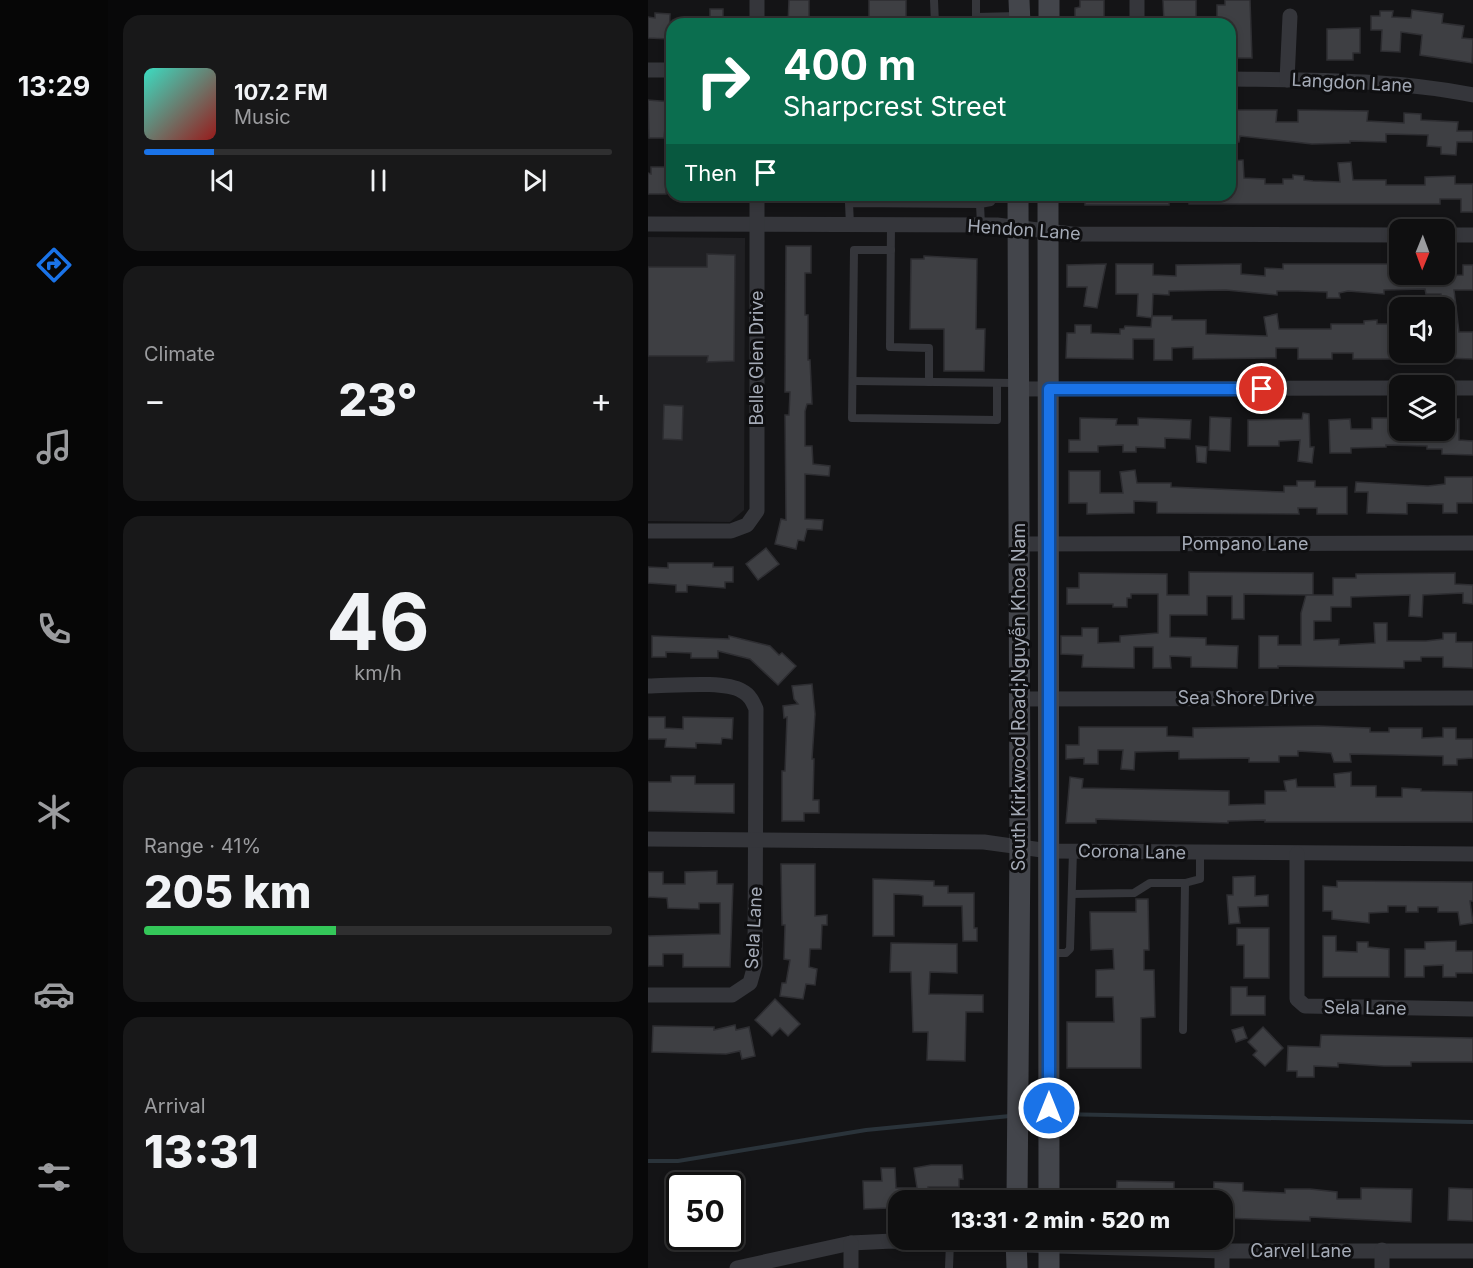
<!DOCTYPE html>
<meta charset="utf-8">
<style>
:root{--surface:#0f0f10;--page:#181819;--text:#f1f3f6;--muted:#9b9c9f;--line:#2f2f30;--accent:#1a73e8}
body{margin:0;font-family:Inter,sans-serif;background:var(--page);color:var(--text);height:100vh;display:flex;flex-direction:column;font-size:22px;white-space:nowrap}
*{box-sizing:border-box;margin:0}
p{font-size:20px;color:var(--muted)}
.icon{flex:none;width:33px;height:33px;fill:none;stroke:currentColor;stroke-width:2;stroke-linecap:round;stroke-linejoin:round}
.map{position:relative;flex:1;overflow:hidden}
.panel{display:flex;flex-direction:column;gap:15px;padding:15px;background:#080809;width:540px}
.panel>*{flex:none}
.hud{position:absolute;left:18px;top:18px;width:570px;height:183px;border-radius:18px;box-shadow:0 3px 9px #0003,0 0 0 2px var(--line);background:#0b6e4f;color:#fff;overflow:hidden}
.needle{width:39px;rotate:181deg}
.fabs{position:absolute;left:741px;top:219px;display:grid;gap:12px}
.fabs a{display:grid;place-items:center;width:66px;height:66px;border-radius:12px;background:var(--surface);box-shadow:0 3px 9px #0003,0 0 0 2px var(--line);font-size:30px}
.speed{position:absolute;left:18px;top:1172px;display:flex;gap:12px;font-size:30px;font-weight:700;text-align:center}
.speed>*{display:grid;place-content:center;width:78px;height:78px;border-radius:50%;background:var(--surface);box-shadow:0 3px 9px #0003,0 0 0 2px var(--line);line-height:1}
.speed .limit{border:3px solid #111;border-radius:9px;background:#fff;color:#111}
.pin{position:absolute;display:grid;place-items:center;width:51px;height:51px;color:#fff;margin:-26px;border:3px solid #fff;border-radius:50%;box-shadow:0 2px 6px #0007}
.me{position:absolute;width:66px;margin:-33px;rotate:0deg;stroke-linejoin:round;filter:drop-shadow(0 0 4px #0008)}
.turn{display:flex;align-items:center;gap:21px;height:126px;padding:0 18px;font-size:27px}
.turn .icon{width:78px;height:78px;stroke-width:2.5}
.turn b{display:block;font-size:42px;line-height:51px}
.then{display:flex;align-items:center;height:57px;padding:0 18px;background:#0003;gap:12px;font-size:22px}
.big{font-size:45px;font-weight:800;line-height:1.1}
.panel .widget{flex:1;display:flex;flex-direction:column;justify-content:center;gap:9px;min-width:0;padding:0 21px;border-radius:18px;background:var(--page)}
.panel .dial{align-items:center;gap:0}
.dial b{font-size:78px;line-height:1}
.song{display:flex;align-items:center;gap:18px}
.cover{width:72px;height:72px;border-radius:9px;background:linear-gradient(135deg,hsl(170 70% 55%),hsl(0 70% 35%))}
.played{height:6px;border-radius:3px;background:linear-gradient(90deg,var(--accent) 15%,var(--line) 15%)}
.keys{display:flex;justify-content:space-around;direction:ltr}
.heat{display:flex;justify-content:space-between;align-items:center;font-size:33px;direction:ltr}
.charge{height:9px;border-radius:4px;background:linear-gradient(90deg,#34c759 41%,var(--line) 0)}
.trip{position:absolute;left:240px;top:1190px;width:345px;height:60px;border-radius:18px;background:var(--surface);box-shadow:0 3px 9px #0003,0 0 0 2px var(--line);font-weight:800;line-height:60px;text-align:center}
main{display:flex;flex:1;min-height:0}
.menu{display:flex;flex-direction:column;width:108px;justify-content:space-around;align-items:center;background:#060606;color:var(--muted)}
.menu .icon{width:42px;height:42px}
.menu .selected{color:var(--accent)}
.menu b{font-size:27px;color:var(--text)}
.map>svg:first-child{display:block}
.built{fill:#202023}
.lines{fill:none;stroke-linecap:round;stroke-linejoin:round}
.stream{stroke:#2a333a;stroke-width:4}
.building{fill:#3e3f43;stroke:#2e2e32;stroke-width:1.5}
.lane{stroke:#35363b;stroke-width:8}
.street{stroke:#35363b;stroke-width:15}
.secondary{stroke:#43454b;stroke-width:21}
.route-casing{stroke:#114b97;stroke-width:15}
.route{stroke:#1a73e8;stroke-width:10}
.labels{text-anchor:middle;stroke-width:6;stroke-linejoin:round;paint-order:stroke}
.street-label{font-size:18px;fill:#a5abb7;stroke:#0f0f11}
</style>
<main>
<nav class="menu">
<b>13:29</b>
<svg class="icon selected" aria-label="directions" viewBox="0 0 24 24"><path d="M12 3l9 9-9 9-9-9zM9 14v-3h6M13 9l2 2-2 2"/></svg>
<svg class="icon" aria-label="music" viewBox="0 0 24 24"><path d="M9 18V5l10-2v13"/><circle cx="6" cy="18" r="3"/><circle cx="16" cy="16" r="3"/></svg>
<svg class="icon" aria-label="phone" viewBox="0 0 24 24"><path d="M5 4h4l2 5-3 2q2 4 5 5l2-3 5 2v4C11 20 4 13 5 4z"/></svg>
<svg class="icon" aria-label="climate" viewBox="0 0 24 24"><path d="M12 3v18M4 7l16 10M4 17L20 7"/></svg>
<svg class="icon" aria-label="car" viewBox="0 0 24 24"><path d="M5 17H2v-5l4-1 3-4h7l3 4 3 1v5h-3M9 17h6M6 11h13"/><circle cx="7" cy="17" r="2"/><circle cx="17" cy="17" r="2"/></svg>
<svg class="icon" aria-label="filters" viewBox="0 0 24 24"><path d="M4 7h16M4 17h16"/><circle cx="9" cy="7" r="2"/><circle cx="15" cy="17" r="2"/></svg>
</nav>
<section class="panel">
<div class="widget">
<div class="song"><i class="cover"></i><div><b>107.2 FM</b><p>Music</p></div></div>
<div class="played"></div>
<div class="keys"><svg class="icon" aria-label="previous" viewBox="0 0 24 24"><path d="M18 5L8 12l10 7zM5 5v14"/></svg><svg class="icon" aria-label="pause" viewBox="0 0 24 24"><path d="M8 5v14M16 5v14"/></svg><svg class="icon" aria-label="next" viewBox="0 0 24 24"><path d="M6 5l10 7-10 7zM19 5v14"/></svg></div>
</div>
<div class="widget"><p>Climate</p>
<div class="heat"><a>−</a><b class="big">23°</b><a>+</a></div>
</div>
<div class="widget dial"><b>46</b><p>km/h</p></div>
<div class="widget"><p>Range · 41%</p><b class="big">205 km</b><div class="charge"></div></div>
<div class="widget"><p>Arrival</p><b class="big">13:31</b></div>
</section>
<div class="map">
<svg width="825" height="1268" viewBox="0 0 825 1268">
<rect width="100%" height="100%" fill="#141416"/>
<path class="built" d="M0,237l97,1 -1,272 -14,12 -82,-1z"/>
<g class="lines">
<g class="stream">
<path d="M409,1114l416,8"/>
<path d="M376,1115l19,-1"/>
<path d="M0,1161h30l188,-31 144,-14"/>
</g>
</g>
<g class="building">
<path d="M141,0h20v24h-21z"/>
<rect x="221" y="0" width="37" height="24"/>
<path d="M432,0h24v20l-29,1v-13l5,-1z"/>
<path d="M515,0h33v23h-32z"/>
<path d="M577,0h25l2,58h-21v-35h-14v-18h8z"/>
<rect x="62" y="9" width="13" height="15"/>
<path d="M764,10l31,4 -1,9 22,3 -2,12 11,1 -1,24 -52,-8 2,-20 -21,-3 -1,20 -19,-1 1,-21h-11v-14h9v-5h13l-1,6 19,1z"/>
<path d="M7,13l15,1 -1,25 -21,-1v-21l7,1z"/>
<path d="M712,28v25h-7v7h-26v-31z"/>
<path d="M0,100l24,2v26h-7l-1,10h-15z"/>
<path d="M582,110h47l-1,12h22v-12l70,1 -1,10 37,2v-10l17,1v6l37,2 -1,9h16v11h-16l-1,13 -15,-1v-7l-14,-1 1,-11 -42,-1v8l-36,-1v2l-38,1 -72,-8 -1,6h-9z"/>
<path d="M595,160l1,18 21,1v5h18v-5h10v-4l11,1v4l9,1 27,1 -2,-19 13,-1 2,18h33v5h39v-8l30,-1v8h18v28h-12v-13h-21v5h-251v-9h41v-34z"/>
<path d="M3,167h15v27h-18v-21l3,1z"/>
<rect x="437" y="195" width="84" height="10"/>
<path d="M138,246h25v27h-6v42h3v45h2l2,44h-5l-2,7v35h7l1,18 17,2 -1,10 -24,-2v45l18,1 -1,10 -15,-1 -3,12 -6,-1 -2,9 -21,-5 6,-25 5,1 -1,-105h4l1,-23h-5z"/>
<path d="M59,254l28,1 -1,106 -27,1 1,-6h-60v-89h59z"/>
<path d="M276,256l53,3 -1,70h9l-1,42h-40v-42h-34l1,-70h13z"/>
<path d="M458,264l-9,44 -13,-2 3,-19h-20v-22z"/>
<path d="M468,264h37v11l23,1v-11l65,-1v10l24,2v-8l18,1v-5h117v10l40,2 23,-1v-10h10v25h-19l5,42h14v27l-29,-1v-23h3l-3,-34h-3v-7h-15l-1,-5 -41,1v4l-36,-3 -9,2 1,5h-13v-6l-29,-1h-21v4l-51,-5 -57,1v4l-16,-1 -1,24 -15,-2 1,-22h-22z"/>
<path d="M629,314l2,15h52v-5h33v-3l13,-1v4h23v35h-47v-6h-21v6h-34v-11h-22v10l-83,1v-12l-21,1v12h-18v-21h-21v20l-67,-1 1,-25h8v-8h16v8l29,1v-5h4l1,-3 26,1 1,-11h20v4h34v14l61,2 -3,-19z"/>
<path d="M16,405l19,1 -1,34 -19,-1z"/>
<path d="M655,413l6,1 1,33h4l-2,16 -14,-2 2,-21 -21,1v5h-31v-26l54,-1z"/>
<path d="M562,417l21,1 -1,33 -21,-1z"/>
<path d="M432,418l37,1 -1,6h22v-7l53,2 -1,19 -25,-1v10l-29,-1v5h-13v-7l-25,1v6h-29v-12h11z"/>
<path d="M724,418h28v12h44l1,-11h14v21l14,1v14l-31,-1v-5h-15v-3l-41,-1v2l-35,1v5h-21l-1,-33 21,-1 1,10h21z"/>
<path d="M548,446l11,1 -1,16 -9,-1z"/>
<path d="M487,470l2,13h34v4l113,5v-6h13v-5h18v6h32v27h-30v-6h-19l1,6 -142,-1v-11l-23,-1v12l-47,1v-11h-18v-32h31v22h23l-3,-21z"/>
<path d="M797,477h28v26h-16v10h-14v-9l-36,-1v11l-40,-1 1,-21h-13l1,-10 72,4 17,-2z"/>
<path d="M118,548l13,16 -21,16 -12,-16z"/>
<path d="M20,563h45v4h20v15h-8v6l-38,-3v7h-11v-7l-28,-2v-16l20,1z"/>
<path d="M541,572l124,1v22l-69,-1v25h-12v-23h-25v19h-37v22l36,1v7l32,1 -1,22 -46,-1v-10l-21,-1 1,12h-18v-21h-19v21l-52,-1 1,-12 -22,-1v-18h21v-8h16v15l22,-1v-6l38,-3v-39h-27v4h-4v9h-14v-3h-46v-16h12v-15l88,1v21h22z"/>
<path d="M807,573v11l18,1v19l-10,-1v-10l-40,2 -1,22 -13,-1 1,-21 -59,2v10h-20v14h-17v19l25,-1v6l36,-2 -1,-20h13v18h39l17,-2v-6h13v9h17v26l-30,-1v-10h-22v4h-17v7l-126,-2v2h-19v-32h19v9h23v-32l5,-18h27v-17h23v-4z"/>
<path d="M4,636l77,3v-3l41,10 9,9 3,-2 14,13 -18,19 -28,-26 -32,-8v7h-27v-5l-25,-1v5h-14z"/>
<path d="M164,684l3,30 -3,45h2l-1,41h6v13h-15v8h-22v-50h3l2,-54 -3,1 -1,-12 15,-2 -4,-5 -2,-13z"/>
<path d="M0,717h17v11l18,1v-12l50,1 -1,21 -10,-1 -1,6 -25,-1v5l-31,-1 1,-8h-18z"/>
<path d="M670,726l52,2v4h19v-4h33v10l21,-1v-9h13v11h17v19l-16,1v6h-14v-9l-93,-2 1,8h-17l-3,-9 -33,-2v5h-19v6h-30v-4l-70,1v-8l-44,1 -1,18 -13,-1 2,-19h-25v14h-14v-6l-18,1v-14h13v-18h88v9l26,1v-9z"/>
<path d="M703,772v14h25v11h26v-9l19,1v2l52,1v30h-208v-2l-37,1v2l-132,-4v4h-30l4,-46 13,2 -1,9 147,3v14l36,-1v-13h21l-2,-10 12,-2 1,8h38l-1,-13z"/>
<path d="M23,776h24v8h39v29l-86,-2v-29h23z"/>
<path d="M133,864h34v52l12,-1v10h-5l-1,24h-11l-1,18 8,2 -2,16 -9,-1 -3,15 -23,-3 2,-13h4l4,-23 -6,-1 1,-34h-3z"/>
<path d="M69,871v13h16l-3,83h-47v-13h-20v12h-15v-30l72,-2v-31h-21v6l-31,-1 -1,-10 -19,-1v-25h15v12h22v-12z"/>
<path d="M607,876v20l13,-1v11l-30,1 2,16 -11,1 -2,-29h6v-18z"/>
<path d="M225,879l61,2v5h14v7h26v35h3v13h-14l-1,-35h-39v-10l-4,-1 -25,-1v42h-21z"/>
<path d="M689,881l136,1v19h-3l3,22 -13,2 -2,-13h-20v-5h-20v5h-12v-6h-18v6l-19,1v10l-37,-4v-8h-9v-25l14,1z"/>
<path d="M488,899h12l1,51h-5v20h10l1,47 -14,1v50h-74v-46h47l-1,-25h-17v-27l18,-1 -1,-20 -22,1 -1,-38h46z"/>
<path d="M589,928h32v50h-25v-33h-7z"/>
<path d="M675,936h13v15l21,1v-10h11v5l21,2v28h-66z"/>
<path d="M808,941v10h17v22h-17v4h-13v-12l-19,1v11h-19v-28h20v-7z"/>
<path d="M243,943l66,1v29l-27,-1 -1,22 54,1v17h-17l-1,49 -38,-1 1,-28h-15l-2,-60h-21z"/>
<path d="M583,987h16v9h18v19h-34z"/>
<path d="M127,999l25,25 -12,12 -8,-8 -8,8 -17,-16z"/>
<path d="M87,1025l1,5 13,-3 6,29 -13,3 -2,-8 -14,3 -74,-2 1,-26 61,1v3z"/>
<path d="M595,1027l4,11 -11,4 -4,-12z"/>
<path d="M615,1027l20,21 -18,18 -12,-11 4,-4 -9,-9z"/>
<path d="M673,1035l152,3v24h-62v4h-27l-46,-3v4l-24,-1v11h-17v-6h-10l1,-25 32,1z"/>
<path d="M283,1165h31l1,14h-4v8h-31v13h-38v8l-26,1 -1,-28h19l-1,-13h14l1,20h21l-3,-20z"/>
<path d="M469,1181l57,1v18h-58z"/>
<path d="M566,1182l29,1v8l42,2v-4h25l27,3v7h24v-11l51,1 -1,33 -101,-5v4l-88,-3v-18h-9z"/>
<path d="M801,1188l24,1v32l-25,-1z"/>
</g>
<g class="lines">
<g class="lane">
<path d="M286,0l1,24"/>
<path d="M328,17l42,-1"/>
<path d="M328,24v-24"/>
<path d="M332,204l1,21"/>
<path d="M202,225l-1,-22 131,1 11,-2 4,-7"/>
<path d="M243,225l-1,122 39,1v34"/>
<path d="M243,250h-37l-2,168 145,2v-37"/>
<path d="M205,381l163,2"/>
<path d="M537,883l15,-4v-26"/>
<path d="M424,894l62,-1 16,-10h35l-2,147"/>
<path d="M403,953h15l4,-4 3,-98"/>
<path d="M301,1268l1,-26"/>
</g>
<g class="street">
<path d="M109,0v24"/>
<path d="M489,24v-24"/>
<path d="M0,70h24"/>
<path d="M582,79c81,1 163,0 243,16"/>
<path d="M639,80l3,-64"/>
<path d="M0,224l349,1 75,9 328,1"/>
<path d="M796,235h29"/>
<path d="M796,388h29"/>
<path d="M371,389l381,-1"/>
<path d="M0,531h83l16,-6 10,-14v-316"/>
<path d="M370,544l455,-1"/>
<path d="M0,686c23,0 76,-6 94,5 8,4 11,11 14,18l-1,256 -5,18 -18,12h-84"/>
<path d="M370,699l455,-1"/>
<path d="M0,839l336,3 65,9 424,3"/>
<path d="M649,854v145l8,7 168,3"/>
<path d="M89,1268l114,-25 42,-2 329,10h251"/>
<path d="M203,1268v-25"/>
<path d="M574,1268v-17"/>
<path d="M734,1268v-18"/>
</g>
<g class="secondary">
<path d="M371,0l1,24"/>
<path d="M401,24v-24"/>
<path d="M400,195l1,1005"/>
<path d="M369,1200l3,-355 -2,-650"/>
<path d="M368,1239l1,29"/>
<path d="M401,1239v29"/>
</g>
</g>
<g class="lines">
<defs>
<path id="route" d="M401,1108v-719h213"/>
</defs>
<use href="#route" class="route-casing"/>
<use href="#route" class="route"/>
</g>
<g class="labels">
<g class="street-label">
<text transform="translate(704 83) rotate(3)" y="6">Langdon Lane</text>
<text transform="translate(376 230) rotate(4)" y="6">Hendon Lane</text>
<text transform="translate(109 358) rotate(-90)" y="6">Belle Glen Drive</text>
<text x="597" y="550">Pompano Lane</text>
<text transform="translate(371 697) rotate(-90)" y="6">South Kirkwood Road;Nguyễn Khoa Nam</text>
<text x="598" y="704">Sea Shore Drive</text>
<text transform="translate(484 852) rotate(1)" y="6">Corona Lane</text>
<text transform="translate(106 928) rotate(-87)" y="6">Sela Lane</text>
<text transform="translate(717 1008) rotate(1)" y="6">Sela Lane</text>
<text x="653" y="1257">Carvel Lane</text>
</g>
</g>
</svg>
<div class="fabs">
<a><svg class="needle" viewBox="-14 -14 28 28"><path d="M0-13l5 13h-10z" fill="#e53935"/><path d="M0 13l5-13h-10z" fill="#9b9c9f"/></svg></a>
<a><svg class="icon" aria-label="sound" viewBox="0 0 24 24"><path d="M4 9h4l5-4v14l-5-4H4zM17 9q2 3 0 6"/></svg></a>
<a><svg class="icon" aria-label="layers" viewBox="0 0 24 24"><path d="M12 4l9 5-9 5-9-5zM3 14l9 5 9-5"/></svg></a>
</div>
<div class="speed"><div class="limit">50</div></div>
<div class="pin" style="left:614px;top:389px;background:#d93025"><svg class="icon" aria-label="arrive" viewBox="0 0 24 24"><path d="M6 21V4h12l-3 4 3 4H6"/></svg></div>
<svg class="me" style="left:401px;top:1108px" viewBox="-20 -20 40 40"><circle r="17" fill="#1a73e8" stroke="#fff" stroke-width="3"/><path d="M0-11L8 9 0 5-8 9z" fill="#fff"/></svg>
<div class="trip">13:31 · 2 min · 520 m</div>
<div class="hud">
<div class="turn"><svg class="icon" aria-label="right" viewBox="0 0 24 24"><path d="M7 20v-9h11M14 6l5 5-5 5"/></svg><div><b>400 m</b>Sharpcrest Street</div></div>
<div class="then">Then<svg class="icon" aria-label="arrive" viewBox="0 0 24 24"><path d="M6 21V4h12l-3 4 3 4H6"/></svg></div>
</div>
</div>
</main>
